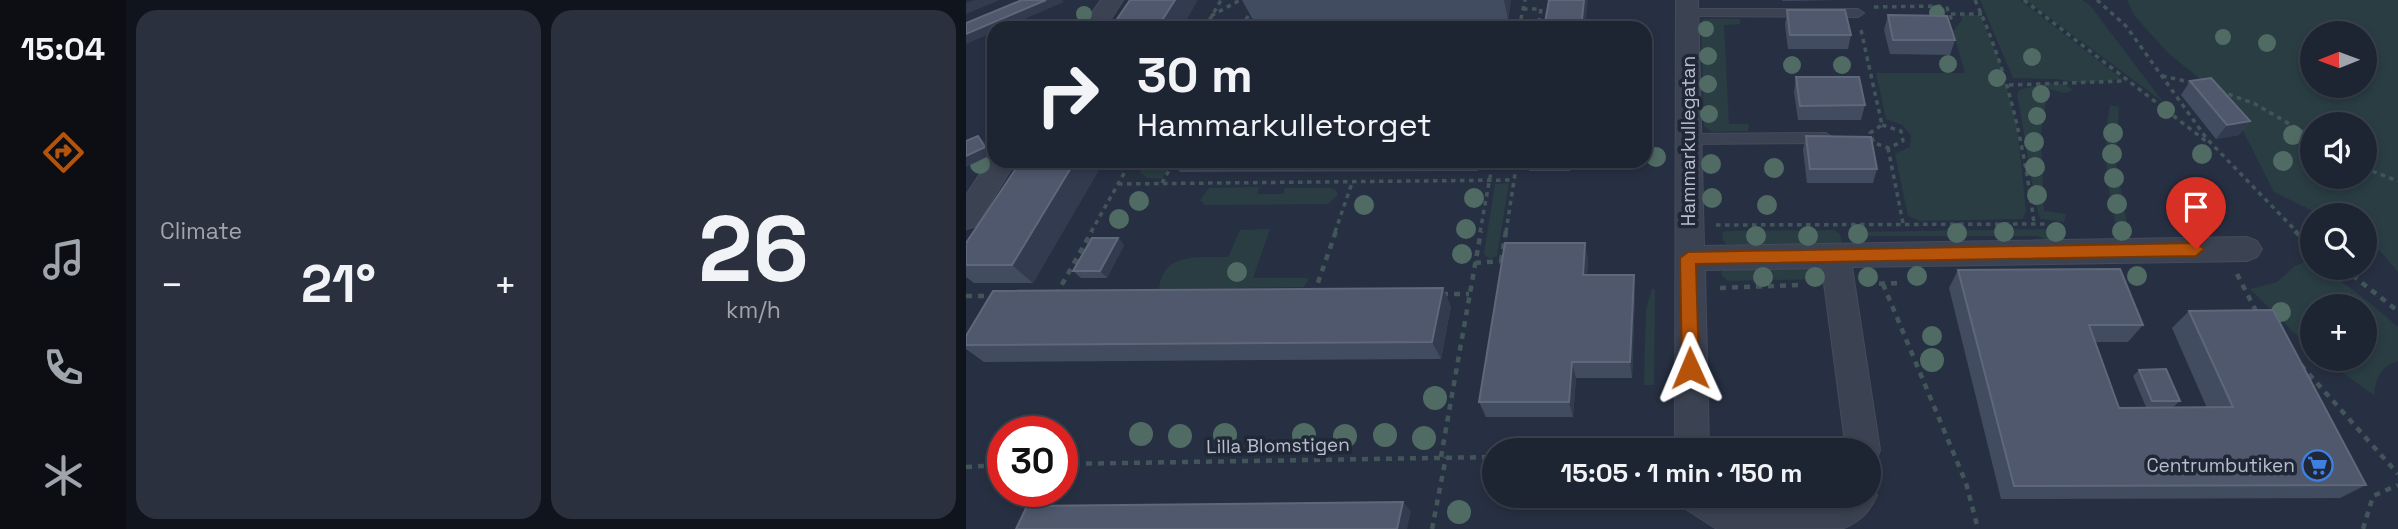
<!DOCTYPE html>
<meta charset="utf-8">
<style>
:root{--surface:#1d2432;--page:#2a303e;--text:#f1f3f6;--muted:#a0a4ac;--line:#3b414d;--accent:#b45309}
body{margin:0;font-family:"Space Grotesk",sans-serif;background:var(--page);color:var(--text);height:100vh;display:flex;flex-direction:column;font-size:26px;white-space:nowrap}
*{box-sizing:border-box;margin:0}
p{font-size:23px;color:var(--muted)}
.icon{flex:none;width:38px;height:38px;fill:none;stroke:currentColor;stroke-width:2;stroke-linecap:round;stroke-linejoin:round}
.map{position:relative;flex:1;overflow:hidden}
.panel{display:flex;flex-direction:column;gap:10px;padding:10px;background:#10141c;width:840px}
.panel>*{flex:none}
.banner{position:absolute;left:21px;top:21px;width:665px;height:147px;border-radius:21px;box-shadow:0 4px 10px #0003,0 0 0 2px var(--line);background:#1d2432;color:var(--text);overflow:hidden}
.needle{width:46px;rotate:269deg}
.controls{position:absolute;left:1334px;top:21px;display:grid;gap:14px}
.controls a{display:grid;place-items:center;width:77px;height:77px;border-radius:50%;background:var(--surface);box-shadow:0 4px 10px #0003,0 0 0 2px var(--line);font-size:35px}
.speed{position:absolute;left:21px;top:416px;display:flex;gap:14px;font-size:35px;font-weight:700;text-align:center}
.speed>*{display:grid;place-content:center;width:91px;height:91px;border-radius:50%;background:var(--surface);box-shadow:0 4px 10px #0003,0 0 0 2px var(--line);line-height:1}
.speed .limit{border:10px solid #d22;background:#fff;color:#111}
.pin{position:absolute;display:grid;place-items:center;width:60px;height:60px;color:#fff;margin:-72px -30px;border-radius:50% 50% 50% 0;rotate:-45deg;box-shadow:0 0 7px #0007}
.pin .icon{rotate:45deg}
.me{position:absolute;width:77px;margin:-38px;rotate:359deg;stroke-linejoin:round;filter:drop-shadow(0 0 5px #0008)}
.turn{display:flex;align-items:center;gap:24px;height:147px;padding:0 35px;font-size:32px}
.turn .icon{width:91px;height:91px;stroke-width:2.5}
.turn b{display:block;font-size:49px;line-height:60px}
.big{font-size:52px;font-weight:600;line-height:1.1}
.panel .card{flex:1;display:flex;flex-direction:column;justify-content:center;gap:10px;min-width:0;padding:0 24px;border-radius:21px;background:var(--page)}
.panel .dial{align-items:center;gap:0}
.dial b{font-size:91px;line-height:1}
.heat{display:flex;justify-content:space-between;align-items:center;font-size:38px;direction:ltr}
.panel .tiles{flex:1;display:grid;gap:10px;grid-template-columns:repeat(2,1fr)}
.trip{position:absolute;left:516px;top:438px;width:399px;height:70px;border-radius:35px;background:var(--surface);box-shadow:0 4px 10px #0003,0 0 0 2px var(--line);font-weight:600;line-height:70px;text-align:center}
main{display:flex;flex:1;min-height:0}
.dock{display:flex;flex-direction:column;width:126px;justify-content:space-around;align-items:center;background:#0c0e14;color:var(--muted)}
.dock .icon{width:49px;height:49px}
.dock .current{color:var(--accent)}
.dock b{font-size:32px;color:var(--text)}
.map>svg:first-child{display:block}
.green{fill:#293d43;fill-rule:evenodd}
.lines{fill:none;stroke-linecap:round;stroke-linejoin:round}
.service-casing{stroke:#454b5b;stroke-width:2}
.minor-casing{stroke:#454b5b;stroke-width:2}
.path-far1{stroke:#42565a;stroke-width:3.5;stroke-dasharray:4.5 4.5;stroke-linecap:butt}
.path{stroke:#42565a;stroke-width:4.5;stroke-dasharray:6 6;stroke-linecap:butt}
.service{fill:#3b4251;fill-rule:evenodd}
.minor{fill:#3b4251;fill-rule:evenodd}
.tree{fill:#4f6b63}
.wall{fill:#424c60}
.shaded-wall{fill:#323b4f}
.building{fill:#4f586c;stroke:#5f687a;stroke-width:2}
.route{fill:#b45309;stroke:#753606;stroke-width:2}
.labels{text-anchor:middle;stroke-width:7;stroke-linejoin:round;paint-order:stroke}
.street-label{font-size:19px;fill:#b8becb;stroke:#202737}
.poi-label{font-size:19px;fill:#b8becb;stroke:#202737;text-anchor:end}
</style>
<main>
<nav class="dock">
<b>15:04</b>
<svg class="icon current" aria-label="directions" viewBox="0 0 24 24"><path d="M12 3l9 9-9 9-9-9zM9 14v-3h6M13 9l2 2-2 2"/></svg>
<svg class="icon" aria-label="music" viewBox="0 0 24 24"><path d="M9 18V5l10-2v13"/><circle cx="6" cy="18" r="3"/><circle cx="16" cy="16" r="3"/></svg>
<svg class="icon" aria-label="phone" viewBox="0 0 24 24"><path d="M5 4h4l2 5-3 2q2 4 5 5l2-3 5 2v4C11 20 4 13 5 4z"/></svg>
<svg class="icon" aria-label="climate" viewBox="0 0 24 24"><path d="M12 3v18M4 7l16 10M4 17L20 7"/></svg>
</nav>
<section class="panel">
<div class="tiles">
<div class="card"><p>Climate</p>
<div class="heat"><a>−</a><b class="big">21°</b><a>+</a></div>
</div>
<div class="card dial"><b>26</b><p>km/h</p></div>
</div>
</section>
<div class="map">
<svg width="1432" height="529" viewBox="0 0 1432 529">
<rect width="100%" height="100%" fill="#273042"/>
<g class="green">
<path d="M1014,0h40l102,79 -38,4 -29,-4 -42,-1z"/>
<path d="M1060,0h56l7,4 74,98z"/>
<path d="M1161,0h271v272l-17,-20 -17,-10v-27h-43l-47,-23 -35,-69 -23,-31 -49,-40 -33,-37zM1346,33h52v53h-52zM1346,124h52v53h-52z"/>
<path d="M995,15h19l20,48 17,62 9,86 -3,8 -103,2 -12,-5 -13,-62 15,-7 1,-12 -9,-10 -16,-6 -10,-46h89l-12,-42 9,-11z"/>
<path d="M738,19h36v5l-16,1 5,99h20l-1,7 -36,1 -8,-6 -3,-104z"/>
<path d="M1077,84h21l9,6 -8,3 -17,-4 -7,45 3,77 22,3 -2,8 -23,-3c-6,-5 -19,-105 -24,-124l2,-5z"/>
<path d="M1144,105l9,2 -3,56 13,72h-10c-12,-41 -17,-87 -9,-130z"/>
<path d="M173,161h33l-10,18 -14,-1 -8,-5z"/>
<path d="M543,183l-12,73 -7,3 -6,-5 11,-70z"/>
<path d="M293,187l-2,7h26l2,-6h46l5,2 2,5 -10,9 -123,1 -5,-5 9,-12z"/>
<path d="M304,229l-17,49h56l-5,9 -145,2c4,-38 40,-31 69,-32l12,-27z"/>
<path d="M1090,229l6,3 3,8 -16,2 -11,-6h-169l-8,8h-5l-4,-12z"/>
<path d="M868,230l6,4 2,10h-116l-4,-5 1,-7 4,-1z"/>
<path d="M1339,262c32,13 65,40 93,65v34c-17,5 -22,17 -24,34l-51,-36h41v-53h-52v44l-62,-61 27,-7 18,-16z"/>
<path d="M842,267l10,4 2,8 -92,2 -7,-7 2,-5z"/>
<path d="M686,289h3l-1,96h-10l2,-76z"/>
</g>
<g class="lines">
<defs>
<g id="service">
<path d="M721,9h171l6,4 -6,4 -175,-1 -2,-3z"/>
<path d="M860,133l7,5 -7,5 -138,1 -7,-5 7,-5z"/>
</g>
<g id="minor">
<path d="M135,0h22l-18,28h-24z"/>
<path d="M710,0h22l6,246 543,-9 10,4 5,8 -5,8 -10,4 -395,6 28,183 -5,12 -6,2v-14h-23l-24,-182 -117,2 4,180h-34z"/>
<path d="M27,154l1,7h22l-40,65 -10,3v-34z"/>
<path d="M903,481l8,14c-7,16 -16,26 -33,33l-127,1 -33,-21 -5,-13h190z"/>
</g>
</defs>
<use href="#service" class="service-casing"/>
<use href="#minor" class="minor-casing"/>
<g class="path-far1">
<path d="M1009,0c33,71 49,145 59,223"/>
<path d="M1058,0l182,141"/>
<path d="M1131,0l29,26 81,113 90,93"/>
<path d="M908,7l65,-1 8,2 4,10 -7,4"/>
<path d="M557,9h18l-3,19"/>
<path d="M985,14h31"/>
<path d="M245,16l29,-16"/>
<path d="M239,28l16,-28"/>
<path d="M276,28l14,-28"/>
<path d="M553,28l6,-28"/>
<path d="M895,30l21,95"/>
<path d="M1196,76l33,7"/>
<path d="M1043,85l116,-4"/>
<path d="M1254,91l35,13 57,33"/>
<path d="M916,125l19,6 2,10 -14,7 -15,-5 -4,-10z"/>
<path d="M922,148l15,75"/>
<path d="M1398,168l34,13"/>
<path d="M196,183l12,-22"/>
<path d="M152,184l396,-4"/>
<path d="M750,225l330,-1"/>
<path d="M125,232l40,-71"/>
<path d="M369,232l17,-49"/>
<path d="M514,232l13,-71"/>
<path d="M540,232l11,-71"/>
</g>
<g class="path">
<path d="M1329,231l17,17"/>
<path d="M535,261l5,-30"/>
<path d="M509,263l27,-2"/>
<path d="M1377,268l55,43"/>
<path d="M1271,274l20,39"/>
<path d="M901,284l36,-1"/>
<path d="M917,284l83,199 12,46"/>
<path d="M754,288l78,-3"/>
<path d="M348,294l22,-63"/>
<path d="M476,294h27"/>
<path d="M90,295l36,-64"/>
<path d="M0,296h29"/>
<path d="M1335,365l97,109"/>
<path d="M475,457l40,-226"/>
<path d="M96,464l432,-7"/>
<path d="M0,467l37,-2"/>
<path d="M466,529l14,-72"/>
<path d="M1397,529l10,-33 25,-11"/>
</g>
<use href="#service" class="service"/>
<use href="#minor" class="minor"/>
</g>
<g class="tree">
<circle cx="971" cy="13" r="8"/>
<circle cx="118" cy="14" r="8"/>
<circle cx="740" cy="29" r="8"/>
<circle cx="1257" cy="37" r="8"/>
<circle cx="1301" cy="43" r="9"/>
<circle cx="742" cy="56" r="9"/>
<circle cx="1066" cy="57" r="9"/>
<circle cx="982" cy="64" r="9"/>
<circle cx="826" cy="65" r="9"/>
<circle cx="876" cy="65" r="9"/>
<circle cx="1031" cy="78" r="9"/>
<circle cx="742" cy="84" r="9"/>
<circle cx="1075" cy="94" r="9"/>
<circle cx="1200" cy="110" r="9"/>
<circle cx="743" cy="114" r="9"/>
<circle cx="1071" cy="116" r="9"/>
<circle cx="1147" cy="133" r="10"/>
<circle cx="1327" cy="135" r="10"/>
<circle cx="1068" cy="142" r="10"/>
<circle cx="1146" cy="154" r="10"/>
<circle cx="1236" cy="154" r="10"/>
<circle cx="690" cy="157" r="10"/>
<circle cx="1317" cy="161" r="10"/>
<circle cx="14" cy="164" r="10"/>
<circle cx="745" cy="164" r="10"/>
<circle cx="1069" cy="167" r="10"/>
<circle cx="808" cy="168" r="10"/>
<circle cx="1148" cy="178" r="10"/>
<circle cx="1071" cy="195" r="10"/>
<circle cx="508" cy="198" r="10"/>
<circle cx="746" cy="198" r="10"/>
<circle cx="173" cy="201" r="10"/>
<circle cx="1151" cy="204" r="10"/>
<circle cx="398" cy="205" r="10"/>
<circle cx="801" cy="205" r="10"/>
<circle cx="153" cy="219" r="10"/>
<circle cx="500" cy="229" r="10"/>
<circle cx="1156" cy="231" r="10"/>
<circle cx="1038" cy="232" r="10"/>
<circle cx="1090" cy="232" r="10"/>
<circle cx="991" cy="233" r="10"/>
<circle cx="892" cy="234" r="10"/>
<circle cx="790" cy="236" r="10"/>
<circle cx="842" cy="236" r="10"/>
<circle cx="496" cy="254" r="10"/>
<circle cx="271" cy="272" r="10"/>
<circle cx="951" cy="276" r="10"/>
<circle cx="1171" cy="276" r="10"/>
<circle cx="797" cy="277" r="10"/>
<circle cx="849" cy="277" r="10"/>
<circle cx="902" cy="277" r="10"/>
<circle cx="1315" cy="312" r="10"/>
<circle cx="966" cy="336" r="10"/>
<circle cx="966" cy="360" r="12"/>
<circle cx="469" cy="398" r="12"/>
<circle cx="175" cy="434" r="12"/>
<circle cx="259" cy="435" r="12"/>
<circle cx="338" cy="435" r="12"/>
<circle cx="419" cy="435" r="12"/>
<circle cx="214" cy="436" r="12"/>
<circle cx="379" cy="436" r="12"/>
<circle cx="458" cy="438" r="12"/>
<circle cx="493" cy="512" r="12"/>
</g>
<g class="wall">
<path d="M276,0h269l-3,19 -255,1z"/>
<path d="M816,0h54l-54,1z"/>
<path d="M821,10l64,25 -3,14h-60l-3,-24z"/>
<path d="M922,15l67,25 -5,15 -60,-1 -6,-24z"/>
<path d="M830,77l69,28 -4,15h-63l-4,-28z"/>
<path d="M1224,81l60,40 -11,14 -23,4 -35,-44z"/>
<path d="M840,136l71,33 -4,14h-66l-4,-33z"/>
<path d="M55,161h83l-71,122h-59l-8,-6v-34z"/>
<path d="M206,161h308l-2,10 -298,1z"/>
<path d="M561,161h44l-1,10h-41z"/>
<path d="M152,238l6,7 -17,33h-26l-8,-7z"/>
<path d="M619,243l3,18 -1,14 48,18 -3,85h-56l-3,39h-87l-7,-15z"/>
<path d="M992,270l185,55 -15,17h-33l24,66h88l-35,-80 17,-17 177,174 -26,13 -339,1 -52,-211z"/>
<path d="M485,306l-10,53 -457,3 -18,-13v-13z"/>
<path d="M1173,370l41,31 -7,6h-27l-13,-31z"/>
</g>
<g class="shaded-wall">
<path d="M9,0h25l-34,14v-11z"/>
<path d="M80,0h16l2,2 -60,26h-10v4l-28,12v-10z"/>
<path d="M209,0h23l-16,28h-25z"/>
<path d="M538,0h7l-3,19z"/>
<path d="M618,0h4l-3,28h-4z"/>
<path d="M1284,121l-11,14 -23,4 11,-14z"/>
<path d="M12,136l7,7 8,11 -27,13v-11z"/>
<path d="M109,161h29l-71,122 -21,-18z"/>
<path d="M509,161h5l-2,10z"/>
<path d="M152,238l6,7 -17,33 -7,-7z"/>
<path d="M619,243l3,18 -2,32 -3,-18z"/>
<path d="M668,275l1,18 -3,85 -2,-16z"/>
<path d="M477,288l8,18 -10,53 -9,-17z"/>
<path d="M606,362l4,16 -3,39 -4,-15z"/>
<path d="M437,502l8,9 -4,18h-10z"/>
</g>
<g class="building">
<path d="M56,0h24l-80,34v-11z"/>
<path d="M164,0h45l-18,28h-46z"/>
<path d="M583,0h35l-3,28h-37z"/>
<path d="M821,10h58l6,25h-61z"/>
<path d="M922,15l59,1 8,24h-62z"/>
<path d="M94,22l5,6h-20z"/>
<path d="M830,77h63l6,28 -65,1z"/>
<path d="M1245,78l39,43 -23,4 -37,-44z"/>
<path d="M28,89v11l-7,-8z"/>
<path d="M12,136l7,11 -19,9v-15z"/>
<path d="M840,136l65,1 6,32h-67z"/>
<path d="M55,161h54l-63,104h-46v-22z"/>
<path d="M126,238h26l-18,33h-27z"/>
<path d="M539,243h80l-2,32h51l-4,87h-58l-3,40h-90z"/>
<path d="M1154,269l23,56h-54l30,83 114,-1 -44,-96 84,-1 93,175 -352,1 -56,-216z"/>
<path d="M477,288l-11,54 -466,3v-9l27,-45z"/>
<path d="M1200,369l14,32h-28l-13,-31z"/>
<path d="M437,502l-6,27h-381l11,-23z"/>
</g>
<path class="route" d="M1230,243l8,6 -8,7 -500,8 3,104 -9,7 -8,-7 -2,-110 8,-6z"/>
<defs>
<symbol id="supermarket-ring" viewBox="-11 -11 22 22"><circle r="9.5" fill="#202737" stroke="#3f7fe0" stroke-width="1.5"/><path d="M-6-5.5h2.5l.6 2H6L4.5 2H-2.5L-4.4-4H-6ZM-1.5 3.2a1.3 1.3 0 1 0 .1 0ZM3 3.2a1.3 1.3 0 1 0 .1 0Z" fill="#3f7fe0"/></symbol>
</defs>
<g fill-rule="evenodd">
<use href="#supermarket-ring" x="1334" y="448" width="35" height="35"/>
</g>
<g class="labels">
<g class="street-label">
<text transform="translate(722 141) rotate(-90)" y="7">Hammarkullegatan</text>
<text transform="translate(312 445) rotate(-1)" y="7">Lilla Blomstigen</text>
</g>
<g class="poi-label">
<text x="1329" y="472">Centrumbutiken</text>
</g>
</g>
</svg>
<div class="controls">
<a><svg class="needle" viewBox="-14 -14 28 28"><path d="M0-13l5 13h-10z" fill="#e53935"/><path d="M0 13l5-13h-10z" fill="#a0a4ac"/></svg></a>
<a><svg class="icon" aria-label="sound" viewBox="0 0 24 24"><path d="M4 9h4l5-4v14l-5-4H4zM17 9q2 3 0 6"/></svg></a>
<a><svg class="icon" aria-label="search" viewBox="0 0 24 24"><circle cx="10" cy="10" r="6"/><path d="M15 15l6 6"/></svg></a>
<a>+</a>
</div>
<div class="speed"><div class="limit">30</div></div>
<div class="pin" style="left:1230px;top:249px;background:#d93025"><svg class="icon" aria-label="arrive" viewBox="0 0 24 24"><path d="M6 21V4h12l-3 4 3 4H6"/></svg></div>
<svg class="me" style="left:724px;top:368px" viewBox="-20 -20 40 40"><path d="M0-17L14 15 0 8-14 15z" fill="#b45309" stroke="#fff" stroke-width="4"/></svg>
<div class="trip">15:05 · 1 min · 150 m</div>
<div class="banner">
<div class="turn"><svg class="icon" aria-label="right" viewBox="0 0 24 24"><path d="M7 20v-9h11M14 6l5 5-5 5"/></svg><div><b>30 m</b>Hammarkulletorget</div></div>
</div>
</div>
</main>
